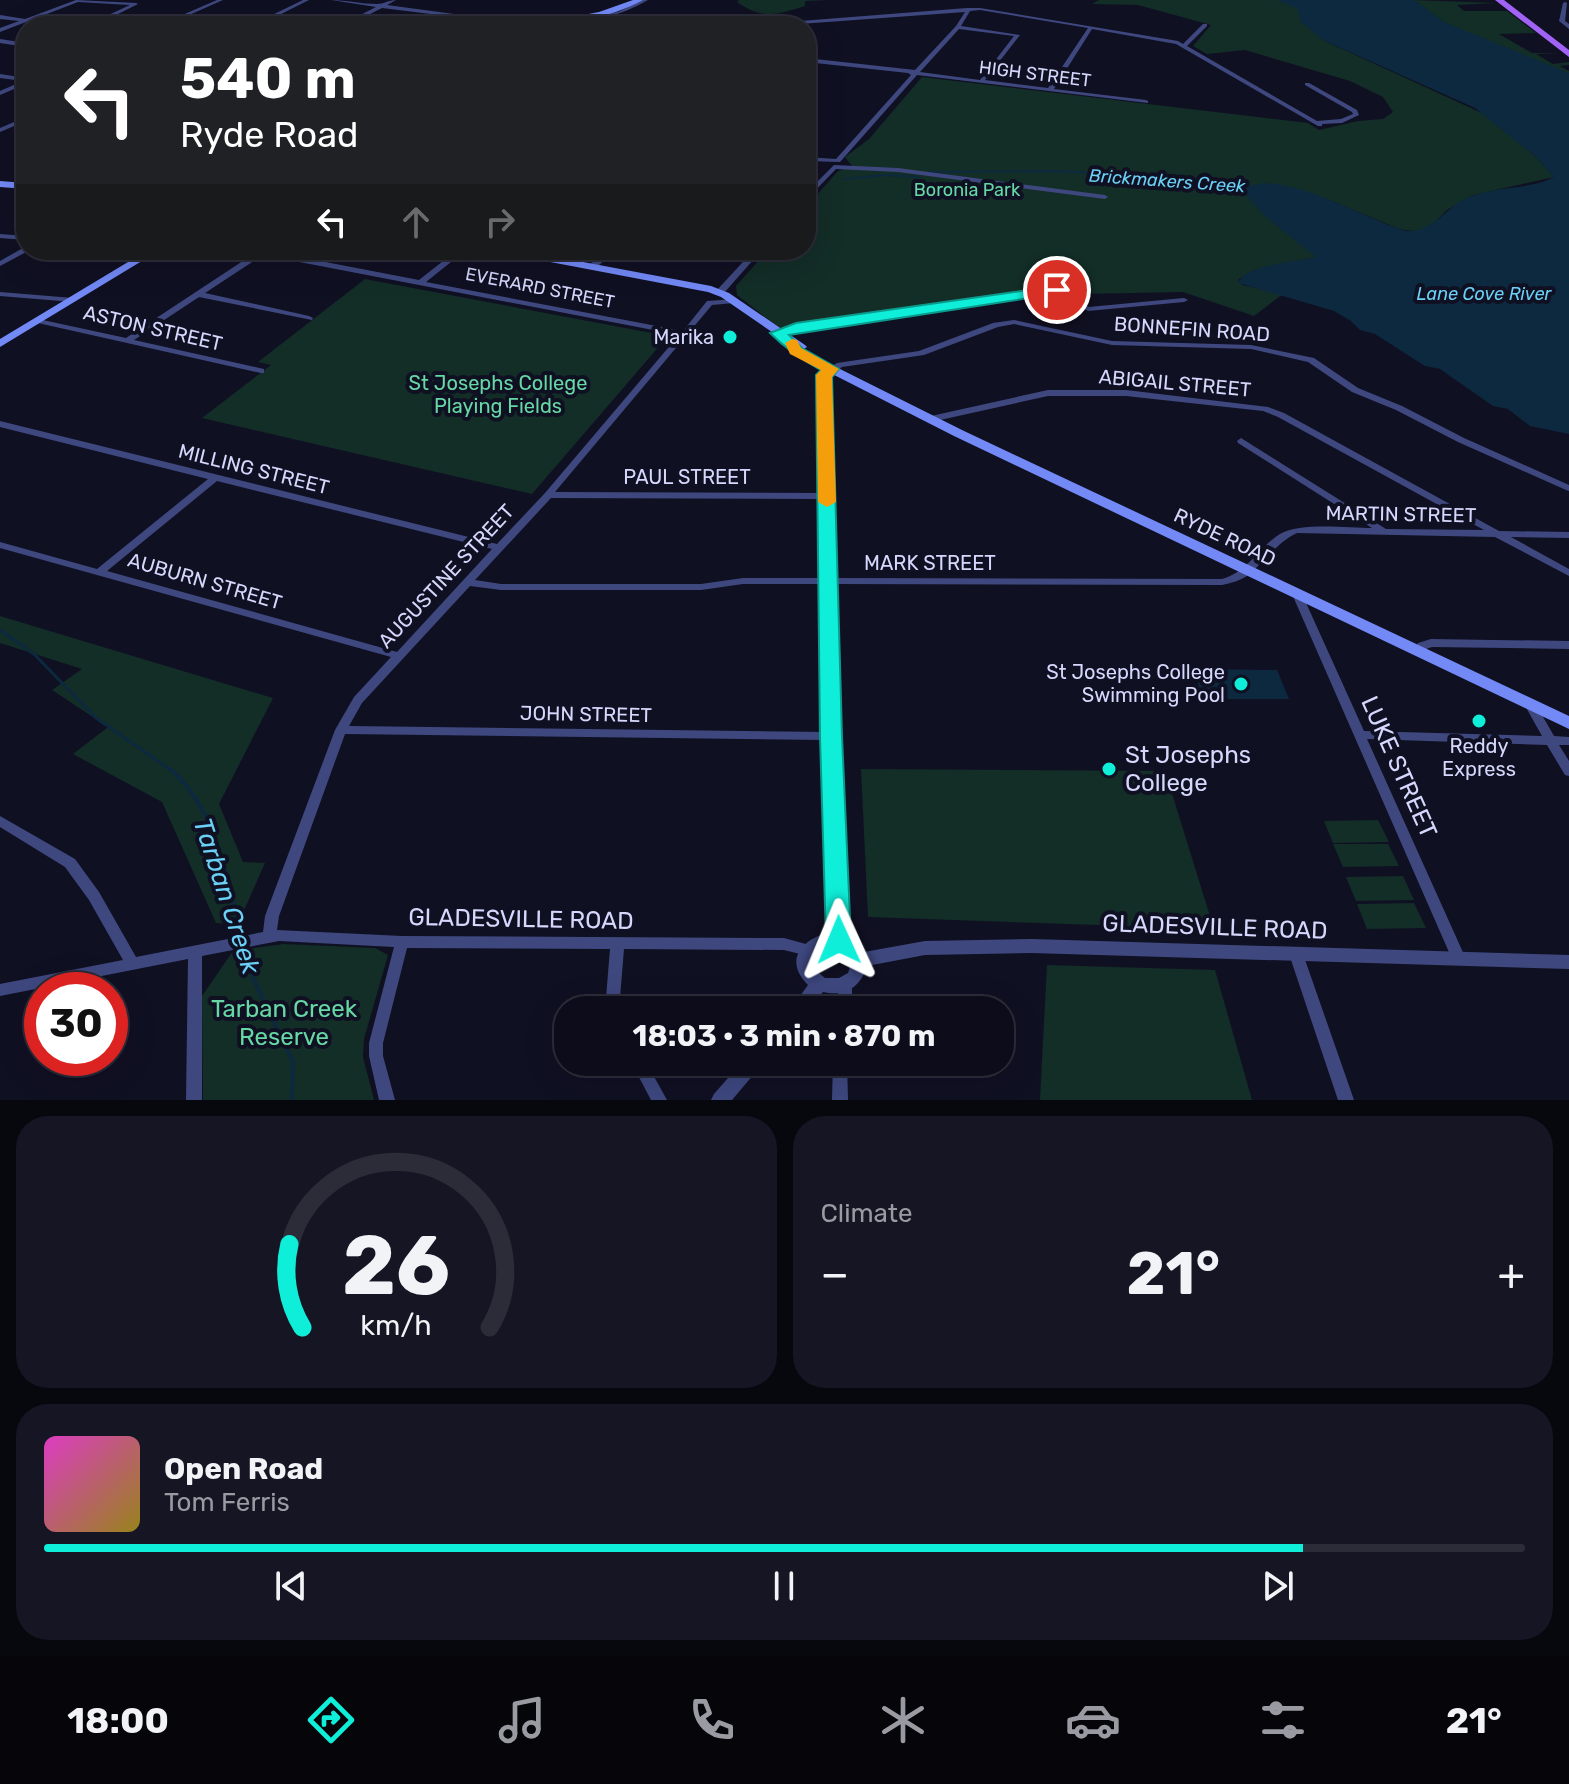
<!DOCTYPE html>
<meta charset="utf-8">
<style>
:root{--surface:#0c0c1a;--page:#151523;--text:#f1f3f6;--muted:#9a9ba2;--line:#2c2c39;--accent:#0feed8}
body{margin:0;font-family:Rubik,sans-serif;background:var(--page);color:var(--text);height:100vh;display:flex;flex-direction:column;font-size:30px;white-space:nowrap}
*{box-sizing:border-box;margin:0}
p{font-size:26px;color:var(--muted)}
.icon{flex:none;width:44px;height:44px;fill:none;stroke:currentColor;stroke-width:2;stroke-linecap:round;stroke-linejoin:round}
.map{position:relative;height:1100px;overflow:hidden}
.details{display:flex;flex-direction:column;gap:16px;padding:16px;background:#07070e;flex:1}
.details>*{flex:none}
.top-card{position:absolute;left:16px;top:16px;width:800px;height:244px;border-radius:32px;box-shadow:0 8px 32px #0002,0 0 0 2px var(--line);background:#202124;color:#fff;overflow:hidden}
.speed{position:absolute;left:24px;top:972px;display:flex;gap:16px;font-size:40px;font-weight:700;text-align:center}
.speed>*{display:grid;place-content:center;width:104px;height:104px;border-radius:50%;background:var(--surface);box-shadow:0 8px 32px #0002,0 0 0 2px var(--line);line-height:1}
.speed .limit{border:12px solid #d22;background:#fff;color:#111}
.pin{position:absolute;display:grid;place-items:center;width:68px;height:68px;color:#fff;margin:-34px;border:4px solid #fff;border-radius:50%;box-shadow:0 2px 8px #0007}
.me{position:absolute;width:88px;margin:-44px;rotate:359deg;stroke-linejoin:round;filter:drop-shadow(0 0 6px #0008)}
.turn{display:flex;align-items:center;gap:28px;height:168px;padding:0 32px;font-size:36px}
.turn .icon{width:104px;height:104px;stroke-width:2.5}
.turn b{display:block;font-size:56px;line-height:68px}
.lanes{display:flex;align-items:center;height:76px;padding:0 32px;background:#0003;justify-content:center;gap:40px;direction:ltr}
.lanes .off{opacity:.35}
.big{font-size:60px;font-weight:700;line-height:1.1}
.details .card{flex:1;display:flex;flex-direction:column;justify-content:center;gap:12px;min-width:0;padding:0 28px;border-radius:32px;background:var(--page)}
.details .dial{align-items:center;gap:0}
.dial svg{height:208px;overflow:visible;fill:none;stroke:var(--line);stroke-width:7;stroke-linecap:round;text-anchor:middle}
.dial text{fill:var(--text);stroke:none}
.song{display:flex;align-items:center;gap:24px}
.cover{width:96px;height:96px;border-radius:12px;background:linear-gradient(135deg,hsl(310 70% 55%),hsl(50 70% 35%))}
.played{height:8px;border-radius:4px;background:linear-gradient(90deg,var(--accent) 85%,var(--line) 85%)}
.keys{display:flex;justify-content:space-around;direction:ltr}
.heat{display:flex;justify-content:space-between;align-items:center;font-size:44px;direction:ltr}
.details .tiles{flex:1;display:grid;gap:16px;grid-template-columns:1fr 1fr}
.card:last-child{grid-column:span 2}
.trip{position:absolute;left:554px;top:996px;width:460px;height:80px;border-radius:32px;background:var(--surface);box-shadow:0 8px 32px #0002,0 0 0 2px var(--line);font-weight:700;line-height:80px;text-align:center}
.tab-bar{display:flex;height:128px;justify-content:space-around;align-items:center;background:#05050a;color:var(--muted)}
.tab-bar .icon{width:56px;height:56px}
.tab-bar .current{color:var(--accent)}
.tab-bar b{font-size:36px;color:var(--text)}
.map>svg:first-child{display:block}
.green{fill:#132d27}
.water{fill:#0d293f}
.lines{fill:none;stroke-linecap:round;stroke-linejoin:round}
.stream-far2{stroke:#0d293f;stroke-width:2}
.stream-far1{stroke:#0d293f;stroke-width:3}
.stream{stroke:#0d293f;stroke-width:4}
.minor{fill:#3e487f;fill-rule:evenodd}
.tertiary{fill:#3e487f;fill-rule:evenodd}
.secondary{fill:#7289f6;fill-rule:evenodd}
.primary{fill:#a163f5;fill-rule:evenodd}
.route{fill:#0feed8;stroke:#0a9b8c;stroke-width:2}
.slow{fill:#f59e0b}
.poi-dot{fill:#0feed8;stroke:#101023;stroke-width:3}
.labels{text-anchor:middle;stroke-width:8;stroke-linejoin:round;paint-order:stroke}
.far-street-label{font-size:18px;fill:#d5d8fc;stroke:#101023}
.far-water-label{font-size:18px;font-style:italic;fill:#6ad0f5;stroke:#101023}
.far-park-label{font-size:18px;fill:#65d8a4;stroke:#101023}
.street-label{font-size:20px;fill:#d5d8fc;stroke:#101023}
.poi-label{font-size:20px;fill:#d5d8fc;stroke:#101023;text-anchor:end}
.park-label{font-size:20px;fill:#65d8a4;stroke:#101023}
.near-poi-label{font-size:24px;fill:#d5d8fc;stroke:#101023;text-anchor:start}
.near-street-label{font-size:24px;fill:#d5d8fc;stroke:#101023}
.near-park-label{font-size:24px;fill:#65d8a4;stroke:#101023}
.near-water-label{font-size:26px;font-style:italic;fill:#6ad0f5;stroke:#101023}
</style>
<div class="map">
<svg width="1569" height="1100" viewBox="0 0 1569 1100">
<rect width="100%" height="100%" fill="#101023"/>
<g class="green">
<path d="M739,0h90l-24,1v5c-29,9 -42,14 -68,-4z"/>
<path d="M1099,0h193l33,41 159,73 52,43 18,20 -80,18 -27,15 -20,20 -8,2 -20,-3 -72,-30 -14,53 3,5 -64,14 -14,9 4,5 41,9 -29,22 -71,-24 -102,2 -25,-8 -277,42 -42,-33 -1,-9 32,-36h38v-43l32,-36 14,-5 -7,-9 24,-18 53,-62 386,46 11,7 39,-9 25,-2 10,-7 -10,-15 -33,-16 -105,-31 -38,4 -14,-8 18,-21 -73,-20 -46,-1z"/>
<path d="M1414,0l83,3 -40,2 7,6h43l29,22 -37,1 33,19h30l-26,1 17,10 16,-2v3l-9,1 9,5v5l-126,-54z"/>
<path d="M365,279l303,57 -136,158 -330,-76 69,-53 -13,-3z"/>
<path d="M0,616l273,82 -54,106 24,58 22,1 -27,61 -22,-1 -54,-121 -89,-48 35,-27 -56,-37 30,-21 -82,-26z"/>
<path d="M861,769l304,2 49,158 -346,-12z"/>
<path d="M1378,820l11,22 -56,1 -9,-22z"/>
<path d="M1333,844h55l11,22 -56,1z"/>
<path d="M1403,876l11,24 -58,1 -10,-24z"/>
<path d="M1414,903l12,25 -59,1 -10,-25z"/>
<path d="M284,944l91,4 13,7 -24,84 -1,18 11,43h-171l-1,-104 31,-45z"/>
<path d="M1047,965l168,5 37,130h-212z"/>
</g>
<g class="water">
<path d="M1277,0h137l30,22 125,51v361l-39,-8 -22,-17 -15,-3 -53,-37 -15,-3 -50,-32 -15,-4 -9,-9 -17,-10 -96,-28c8,-19 59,-21 78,-26l-49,-39 -25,-27c30,-28 127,30 161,39 27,6 40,-20 62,-31 28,-14 62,-8 89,-22l-18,-20 -61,-49 -152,-68 -23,-19 -2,-12z"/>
<path d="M1193,669l84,1 12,29h-86z"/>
</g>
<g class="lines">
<g class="stream-far2">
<path d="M929,172l124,-1 42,2 47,9 57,-3 53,8"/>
<path d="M845,179l40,-4 35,2"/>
</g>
<path class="stream-far1" d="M0,630l35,25 61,63 76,53"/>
<g class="stream">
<path d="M170,769c48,41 57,112 72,170"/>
<path d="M244,946l9,32 40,84 -1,38"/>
</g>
<g class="minor">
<path d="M76,0l60,3 2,1 -34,17 -2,-3 28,-13 -52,-3 -78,30v-4l19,-7 -19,-2v-4l25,4z"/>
<path d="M217,0h6l-59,26h-7z"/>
<path d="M303,0h6l-40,20 -5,-1z"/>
<path d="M331,0c15,0 31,4 46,4 7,0 12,-4 19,-4l-9,5 148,20 -7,1 -75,-9 -17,9h-7l18,-10 -65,-8 -36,18h-7l37,-19z"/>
<path d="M642,0h6c-25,15 -66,26 -96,26l66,-14z"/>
<path d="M1565,2l2,1 -2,18 4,3v5l-10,-8 4,-18z"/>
<path d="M967,8h13l198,33 5,3 20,-20h4v2l-20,20 130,75 24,-2 12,-5 -1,-2 -47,-27v-2h4l48,27 2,5 -17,8 -20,1v2h-4l-142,-82 -84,-15 -38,60 92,11 2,1v2l-231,-28 -77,87 -34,-1v-4l30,2 75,-84 -3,-2 -102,-11v-4l109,12 41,-44 9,-14 -193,14h-24l1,-1zM980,10l108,18 -40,60 -63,-8 35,-45 -59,-9 9,-15zM959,29l55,7 -34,44 -60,-8z"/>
<path d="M0,39l26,4v4l-26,-4z"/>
<path d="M0,74l26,4v6l-26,11v-4l23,-10 -23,-3z"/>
<path d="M26,117v4l-26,11v-4z"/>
<path d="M834,165l64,3 207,27 3,2 -3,2 -207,-27 -62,-3 -28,29 -2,1v-6z"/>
<path d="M0,234l26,2v4l-26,-2z"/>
<path d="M23,248l7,2 -30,16v-5z"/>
<path d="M245,250h18l156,30 38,-30h9l-40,32 257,49 24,-30 30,-2v4h-3l-22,2 -157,187 267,1 -1,-120 16,-10 82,-12 74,-28 21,-3 98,21 139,4 63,13 44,30 44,18 62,32 105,47v6l-3,-1 -108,-48 -62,-32 -44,-18 -44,-30 -57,-13 -139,-4 -98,-21 -16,3 -74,28 -82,12 -14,9 5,202 389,1c26,-7 37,-32 58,-45 20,-12 68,-6 92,-6l-134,-85 -1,-2 4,-3 145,91 98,1 -206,-113 -15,-6 -137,-15h-78l-117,26 -4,-3 4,-3 117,-26h78l142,17 16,6 215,118 70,1v6l-58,-1 58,32v7l-74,-39 -198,-4c-21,10 -32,29 -50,43 -8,5 -16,7 -25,9l-389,-1 4,152 9,204 -2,4 -5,2 -5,-2 -2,-4 -7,-200 -480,-6 -66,182 -2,14 125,6 382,2 29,8 2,4 -2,4 -5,2 -24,-6 -160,-1 -5,61h-14l5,-61 -203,-1 -24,95v13l12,44h-16l-10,-44v-13l25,-96 -115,-6 -77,15v144h-16l2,-141 -188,37v-12l123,-24 -34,-60 -24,-33 -65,-40v-11l75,43 24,33 37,65 127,-25 2,-16 70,-186 19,-33 37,-40 -391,-109v-6l97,27 111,-90 -208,-52v-6l497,123 48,-51 134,-158 -416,-80 -58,38 104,23 4,2 -1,2 -113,-23 -65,43 130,29v4h-3l-223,-50 -4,-2 4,-2 88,19 129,-85zM217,481l275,68 -95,103 -290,-81zM551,498l271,1 1,79h-80l-42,6h-200l-26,-4zM743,584h80l2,148 -476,-6 13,-23 108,-117 31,4h200z"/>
<path d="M607,250h8l-20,19h-6v-4z"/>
<path d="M754,250h8l-39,44h-6v-4z"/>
<path d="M1057,288h6v3l26,16 95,-9 4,2 -4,2 -96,9 -32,-18 -259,37 -19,5 -4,-2 22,-7z"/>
<path d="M0,292l73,6 4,2 -4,2 -73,-6z"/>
<path d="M1297,591l5,3 62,137 178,5 -18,-32 2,-3h8l20,35 15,1v8h-10l10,16v15l-4,-1 -18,-30 -180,-6 99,220 -2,4 -5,2 -5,-2 -2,-4 -160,-365z"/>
<path d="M1431,639l138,2v8l-137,-2 -6,2 -4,5h-8l-1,-3 5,-8z"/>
<path d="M1296,948l5,2 2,4 51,146h-16l-49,-146 2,-4z"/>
<path d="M845,979l5,2 2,4v25h-14v-25l2,-4z"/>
<path d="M631,1062h15l21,38h-16z"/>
<path d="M833,1062h14l1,38h-16z"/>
</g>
<g class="tertiary">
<path d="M830,932l29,10 5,10 61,-11 107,-2 537,16v14l-537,-16 -107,2 -58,11c-7,22 -22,31 -44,26l-14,18h-19l18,-25c-25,-25 -6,-46 22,-53zM830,946l17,6 5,8 -4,13 -9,5h-14l-12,-10c-1,-13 5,-19 17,-22z"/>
<path d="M742,1062h20l-3,6 -27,32h-21l3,-6z"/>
</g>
<g class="secondary">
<path d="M633,0h10c-32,18 -79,26 -117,26l73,-14z"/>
<path d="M0,181l26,2v6l-26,-2z"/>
<path d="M148,250h12l-160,97v-8z"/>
<path d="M498,250h21l192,36 18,7 76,52 2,2 -5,3 160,80 607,286v13l-615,-293 -163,-83 -3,-10 -67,-46 -13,-5 -205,-39z"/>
</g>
<path class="primary" d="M1495,0h9l65,50v7z"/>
</g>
<path class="route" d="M1057,286l4,1v6l-272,42 13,13 37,21 -7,8 10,359 9,204 -3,7 -9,3 -9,-3 -4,-7 -6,-204 -4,-361 5,-5c-20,-11 -35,-21 -51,-37l26,-10z"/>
<path class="slow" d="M792,339l5,1 4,8 38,21 -7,8 4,125 -9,5 -9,-5 -2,-127 5,-5 -31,-16 -5,-11z"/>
<g class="poi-dot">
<circle cx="730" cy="337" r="8"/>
<circle cx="1241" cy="684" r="8"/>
<circle cx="1479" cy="721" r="8"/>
<circle cx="1109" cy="769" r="8"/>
</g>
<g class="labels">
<g class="far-street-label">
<text transform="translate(1035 74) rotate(7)" y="6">HIGH STREET</text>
<text transform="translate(540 288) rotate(11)" y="6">EVERARD STREET</text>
</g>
<g class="far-water-label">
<text transform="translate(1167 181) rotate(4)" y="6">Brickmakers Creek</text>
<text x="1484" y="300">Lane Cove River</text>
</g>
<g class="far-park-label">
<text x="967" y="196">Boronia Park</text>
</g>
<g class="street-label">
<text transform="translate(153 328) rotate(13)" y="7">ASTON STREET</text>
<text transform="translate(1192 329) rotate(4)" y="7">BONNEFIN ROAD</text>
<text transform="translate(1175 383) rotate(5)" y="7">ABIGAIL STREET</text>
<text transform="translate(254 469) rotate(14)" y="7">MILLING STREET</text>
<text x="687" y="484">PAUL STREET</text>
<text transform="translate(1401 514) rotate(1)" y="7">MARTIN STREET</text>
<text transform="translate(1225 537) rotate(25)" y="7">RYDE ROAD</text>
<text x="930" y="570">MARK STREET</text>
<text transform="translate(446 576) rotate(-47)" y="7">AUGUSTINE STREET</text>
<text transform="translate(205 581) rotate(16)" y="7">AUBURN STREET</text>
<text transform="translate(586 714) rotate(1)" y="7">JOHN STREET</text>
</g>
<g class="poi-label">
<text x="714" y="344">Marika</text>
<text x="1225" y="679">St Josephs College<tspan x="1225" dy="23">Swimming Pool</tspan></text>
<text x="1479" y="753" text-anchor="middle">Reddy<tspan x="1479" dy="23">Express</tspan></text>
</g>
<g class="park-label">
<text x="498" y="390">St Josephs College<tspan x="498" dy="23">Playing Fields</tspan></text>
</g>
<g class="near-poi-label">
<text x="1125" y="763">St Josephs<tspan x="1125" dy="28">College</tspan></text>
</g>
<g class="near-street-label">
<text transform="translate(1399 767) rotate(66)" y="8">LUKE STREET</text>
<text transform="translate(521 919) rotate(1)" y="8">GLADESVILLE ROAD</text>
<text transform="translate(1215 927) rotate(2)" y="8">GLADESVILLE ROAD</text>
</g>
<g class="near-park-label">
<text x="284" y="1017">Tarban Creek<tspan x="284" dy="28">Reserve</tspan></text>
</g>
<g class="near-water-label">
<text transform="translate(227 896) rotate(72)" y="9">Tarban Creek</text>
</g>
</g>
</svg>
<div class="speed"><div class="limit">30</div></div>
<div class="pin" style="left:1057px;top:290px;background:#d93025"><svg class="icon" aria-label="arrive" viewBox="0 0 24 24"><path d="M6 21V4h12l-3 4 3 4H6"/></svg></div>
<svg class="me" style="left:839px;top:940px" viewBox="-20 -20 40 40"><path d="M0-17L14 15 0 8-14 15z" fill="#0feed8" stroke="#fff" stroke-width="4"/></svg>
<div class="trip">18:03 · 3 min · 870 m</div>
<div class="top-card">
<div class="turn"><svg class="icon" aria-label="left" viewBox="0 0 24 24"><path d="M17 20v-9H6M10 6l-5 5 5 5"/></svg><div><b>540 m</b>Ryde Road</div></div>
<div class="lanes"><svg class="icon" aria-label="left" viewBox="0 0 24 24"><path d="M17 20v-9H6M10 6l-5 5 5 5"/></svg><svg class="icon off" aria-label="ahead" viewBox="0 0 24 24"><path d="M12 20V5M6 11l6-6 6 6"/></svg><svg class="icon off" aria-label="right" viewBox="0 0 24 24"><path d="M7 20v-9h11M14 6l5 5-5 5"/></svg></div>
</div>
</div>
<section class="details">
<div class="tiles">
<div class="card dial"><svg viewBox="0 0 100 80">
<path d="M14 69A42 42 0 1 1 86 69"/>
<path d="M14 69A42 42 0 0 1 9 37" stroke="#0feed8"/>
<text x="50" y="56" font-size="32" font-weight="700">26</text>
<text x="50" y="72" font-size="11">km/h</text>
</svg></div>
<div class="card"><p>Climate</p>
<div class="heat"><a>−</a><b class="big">21°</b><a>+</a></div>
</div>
<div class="card">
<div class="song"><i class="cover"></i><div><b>Open Road</b><p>Tom Ferris</p></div></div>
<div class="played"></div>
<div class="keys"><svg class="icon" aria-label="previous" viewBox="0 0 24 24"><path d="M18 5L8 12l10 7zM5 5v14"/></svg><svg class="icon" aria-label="pause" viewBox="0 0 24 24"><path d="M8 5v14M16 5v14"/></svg><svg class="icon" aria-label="next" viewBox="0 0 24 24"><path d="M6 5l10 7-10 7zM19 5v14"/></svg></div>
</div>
</div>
</section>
<nav class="tab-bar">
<b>18:00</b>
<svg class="icon current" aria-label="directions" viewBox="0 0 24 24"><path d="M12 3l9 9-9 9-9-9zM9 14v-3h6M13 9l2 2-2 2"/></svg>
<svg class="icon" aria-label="music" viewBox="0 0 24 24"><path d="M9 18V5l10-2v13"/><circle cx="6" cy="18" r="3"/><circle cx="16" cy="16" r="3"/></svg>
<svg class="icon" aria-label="phone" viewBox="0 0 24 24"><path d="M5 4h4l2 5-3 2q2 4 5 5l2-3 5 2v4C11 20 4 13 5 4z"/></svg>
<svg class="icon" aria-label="climate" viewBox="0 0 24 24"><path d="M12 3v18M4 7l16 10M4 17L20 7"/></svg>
<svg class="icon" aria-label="car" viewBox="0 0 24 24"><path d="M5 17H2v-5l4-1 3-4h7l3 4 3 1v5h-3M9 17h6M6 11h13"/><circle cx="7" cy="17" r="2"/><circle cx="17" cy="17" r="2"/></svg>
<svg class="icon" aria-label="filters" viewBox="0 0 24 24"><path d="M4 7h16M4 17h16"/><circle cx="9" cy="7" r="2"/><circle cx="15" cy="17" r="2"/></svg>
<b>21°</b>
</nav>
